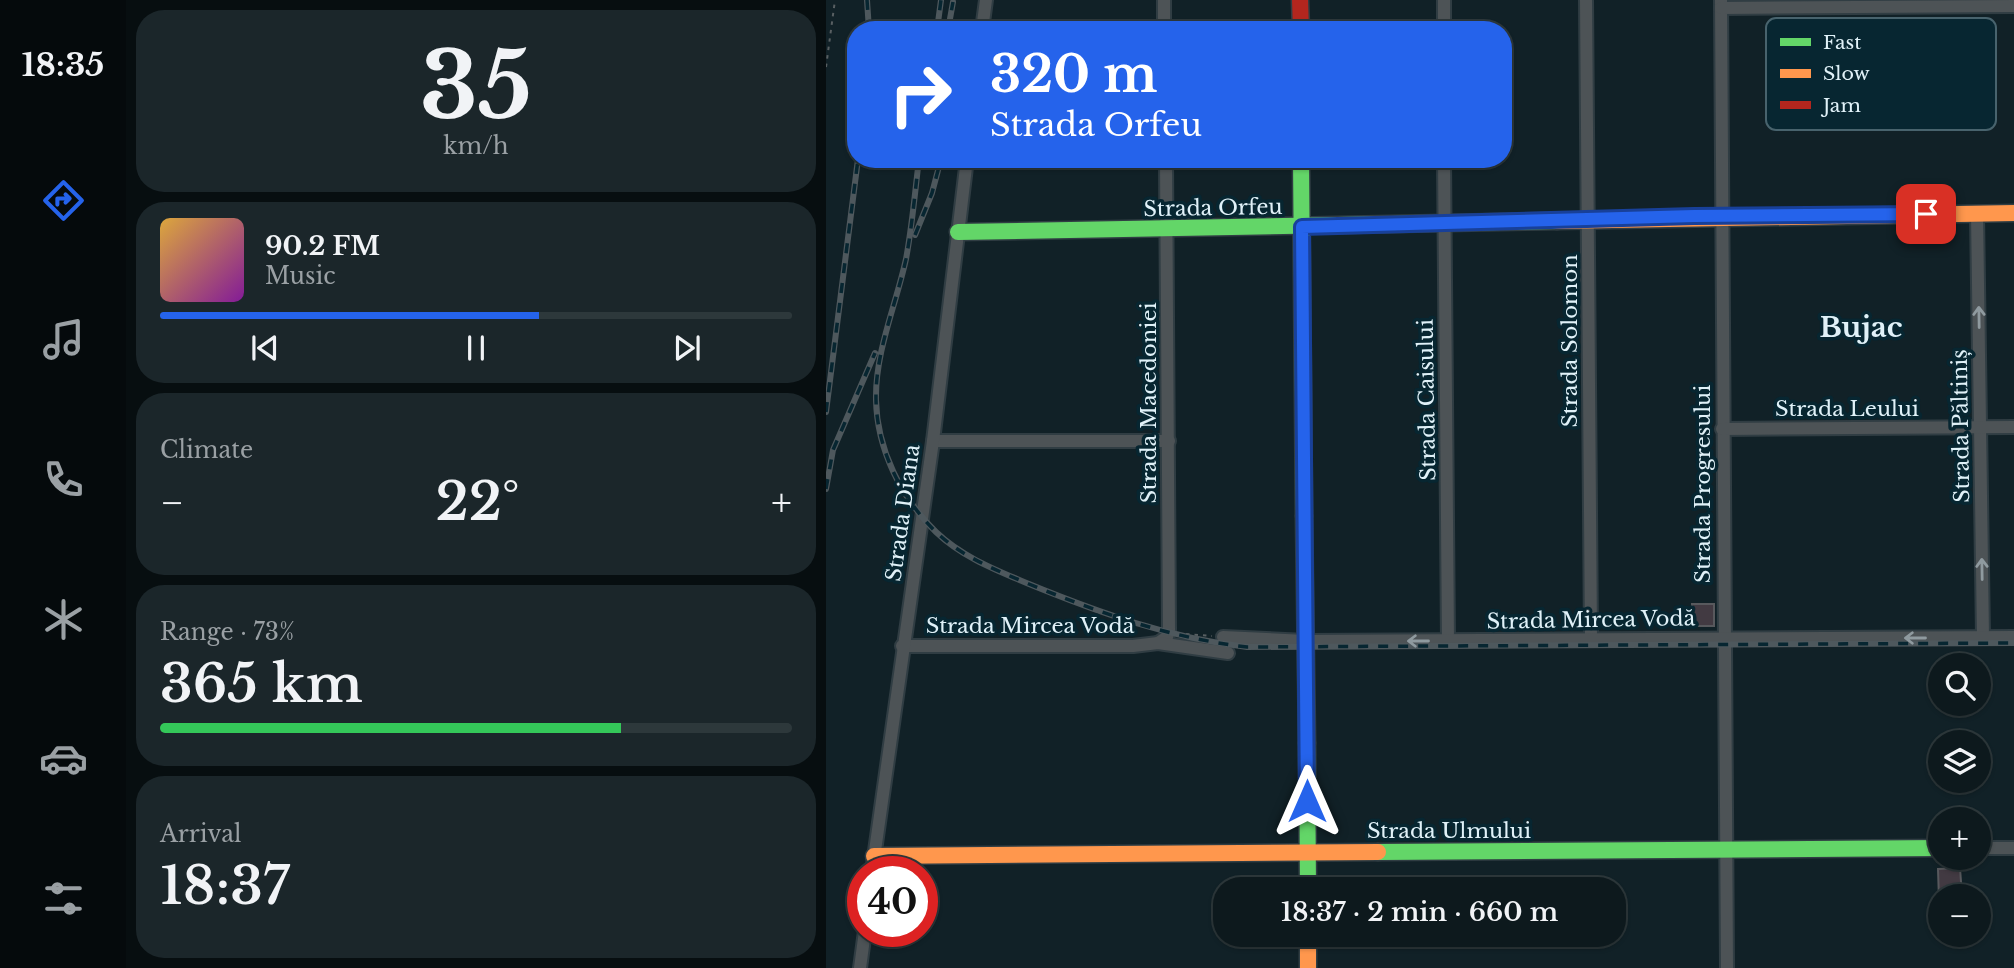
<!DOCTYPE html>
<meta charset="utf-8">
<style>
:root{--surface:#0d191d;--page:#1b262a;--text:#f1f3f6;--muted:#9aa0a4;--line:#2d383b;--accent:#2563eb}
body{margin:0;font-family:"Libre Baskerville",serif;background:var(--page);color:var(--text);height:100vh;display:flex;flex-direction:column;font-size:26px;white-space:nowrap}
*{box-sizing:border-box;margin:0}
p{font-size:23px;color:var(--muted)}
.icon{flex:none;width:38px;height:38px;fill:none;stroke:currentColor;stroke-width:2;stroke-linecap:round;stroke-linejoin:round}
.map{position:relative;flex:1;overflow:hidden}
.sheet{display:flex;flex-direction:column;gap:10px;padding:10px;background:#070e10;width:700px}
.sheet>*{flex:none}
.top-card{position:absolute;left:21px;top:21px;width:665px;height:147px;border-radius:28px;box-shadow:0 2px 5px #0004,0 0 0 2px var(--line);background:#2563eb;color:#fff;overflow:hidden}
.tools{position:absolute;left:1102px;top:653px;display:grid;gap:14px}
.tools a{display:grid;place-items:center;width:63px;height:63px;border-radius:50%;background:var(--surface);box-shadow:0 2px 5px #0004,0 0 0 2px var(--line);font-size:35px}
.speed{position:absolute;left:21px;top:856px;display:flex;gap:14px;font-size:35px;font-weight:700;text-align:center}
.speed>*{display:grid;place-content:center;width:91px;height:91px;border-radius:50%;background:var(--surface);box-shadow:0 2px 5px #0004,0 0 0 2px var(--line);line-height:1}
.speed .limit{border:10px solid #d22;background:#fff;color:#111}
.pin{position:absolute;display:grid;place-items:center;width:60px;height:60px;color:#fff;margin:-30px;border-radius:14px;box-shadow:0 4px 10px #0006}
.me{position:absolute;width:77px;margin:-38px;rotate:0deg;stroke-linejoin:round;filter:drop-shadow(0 0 5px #0008)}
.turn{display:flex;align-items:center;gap:24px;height:147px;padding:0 28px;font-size:32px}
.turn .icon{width:91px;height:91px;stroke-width:2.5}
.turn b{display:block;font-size:49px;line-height:60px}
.big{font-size:52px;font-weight:600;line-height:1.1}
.sheet .widget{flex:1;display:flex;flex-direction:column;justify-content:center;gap:10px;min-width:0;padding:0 24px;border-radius:28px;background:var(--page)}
.sheet .dial{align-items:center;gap:0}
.dial b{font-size:91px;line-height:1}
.song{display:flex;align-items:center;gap:21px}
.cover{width:84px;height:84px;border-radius:10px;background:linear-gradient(135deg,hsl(40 70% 55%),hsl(290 70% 35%))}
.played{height:7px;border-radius:4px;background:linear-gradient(90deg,var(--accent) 60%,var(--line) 60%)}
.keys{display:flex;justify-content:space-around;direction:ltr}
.heat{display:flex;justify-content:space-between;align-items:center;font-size:38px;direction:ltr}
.charge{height:10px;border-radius:5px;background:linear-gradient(90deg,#34c759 73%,var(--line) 0)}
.trip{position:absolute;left:387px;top:877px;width:413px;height:70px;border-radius:28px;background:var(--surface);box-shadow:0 2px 5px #0004,0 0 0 2px var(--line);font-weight:600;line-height:70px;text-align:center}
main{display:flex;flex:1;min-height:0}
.menu{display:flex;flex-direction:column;width:126px;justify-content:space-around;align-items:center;background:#050a0c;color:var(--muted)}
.menu .icon{width:49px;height:49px}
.menu .current{color:var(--accent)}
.menu b{font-size:32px;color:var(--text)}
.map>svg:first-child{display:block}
.building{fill:#423a42;stroke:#58595d;stroke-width:2}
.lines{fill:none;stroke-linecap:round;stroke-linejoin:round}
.street-casing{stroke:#303d43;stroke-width:16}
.fast-casing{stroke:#303d43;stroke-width:19}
.slow-casing{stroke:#303d43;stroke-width:19}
.jam-casing{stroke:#303d43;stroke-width:19}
.path{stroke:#585f62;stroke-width:2;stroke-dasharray:3.5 5;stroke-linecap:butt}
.street{stroke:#4d5356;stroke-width:12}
.fast{stroke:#63d668;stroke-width:16}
.slow{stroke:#ff974d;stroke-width:16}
.jam{stroke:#b3261e;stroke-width:16}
.rail-casing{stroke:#4e585d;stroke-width:6}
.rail{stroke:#072631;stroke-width:3.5;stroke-dasharray:10;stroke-linecap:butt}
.oneway{stroke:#8f9a9f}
.route-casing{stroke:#184099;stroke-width:18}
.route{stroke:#2563eb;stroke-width:12}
.labels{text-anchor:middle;stroke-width:7;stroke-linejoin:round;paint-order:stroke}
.street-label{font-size:21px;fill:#e0f1f8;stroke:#072631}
.district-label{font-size:28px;font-weight:bold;fill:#e0f1f8;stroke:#072631}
.key{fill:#072631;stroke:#48636d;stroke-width:2}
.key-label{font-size:19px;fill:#e0f1f8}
</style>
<main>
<nav class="menu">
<b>18:35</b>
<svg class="icon current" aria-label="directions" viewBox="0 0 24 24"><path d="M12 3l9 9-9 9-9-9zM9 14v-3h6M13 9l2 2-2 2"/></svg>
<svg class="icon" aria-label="music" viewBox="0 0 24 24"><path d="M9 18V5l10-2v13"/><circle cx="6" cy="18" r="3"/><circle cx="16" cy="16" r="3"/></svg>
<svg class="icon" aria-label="phone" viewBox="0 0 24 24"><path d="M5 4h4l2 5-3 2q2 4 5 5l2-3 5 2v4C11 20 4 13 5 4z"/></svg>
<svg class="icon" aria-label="climate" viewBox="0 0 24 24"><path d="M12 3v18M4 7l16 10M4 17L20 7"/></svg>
<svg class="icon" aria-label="car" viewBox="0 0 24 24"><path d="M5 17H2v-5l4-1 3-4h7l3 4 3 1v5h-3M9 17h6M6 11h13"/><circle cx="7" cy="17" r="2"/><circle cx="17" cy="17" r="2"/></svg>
<svg class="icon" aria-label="filters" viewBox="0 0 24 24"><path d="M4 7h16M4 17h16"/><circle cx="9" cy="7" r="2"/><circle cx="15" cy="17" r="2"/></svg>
</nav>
<section class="sheet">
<div class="widget dial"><b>35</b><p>km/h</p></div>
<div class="widget">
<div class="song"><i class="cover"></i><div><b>90.2 FM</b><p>Music</p></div></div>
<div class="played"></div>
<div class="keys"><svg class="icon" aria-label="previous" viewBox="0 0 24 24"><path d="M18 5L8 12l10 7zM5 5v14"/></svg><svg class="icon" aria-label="pause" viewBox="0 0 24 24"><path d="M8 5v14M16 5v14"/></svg><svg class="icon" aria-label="next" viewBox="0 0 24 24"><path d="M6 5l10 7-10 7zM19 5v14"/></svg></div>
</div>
<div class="widget"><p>Climate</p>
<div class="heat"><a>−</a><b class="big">22°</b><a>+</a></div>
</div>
<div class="widget"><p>Range · 73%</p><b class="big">365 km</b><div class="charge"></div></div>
<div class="widget"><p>Arrival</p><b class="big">18:37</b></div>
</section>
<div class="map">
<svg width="1188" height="968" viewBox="0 0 1188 968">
<rect width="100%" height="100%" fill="#112127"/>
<g class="building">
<path d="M866,604h22v22h-21z"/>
<path d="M1134,868l2,28h-21l-2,5 -1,-32z"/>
</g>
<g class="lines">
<defs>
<g id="street">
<path d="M338,0v30"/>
<path d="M618,0v30"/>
<path d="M760,0l5,639"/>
<path d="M895,0l6,968"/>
<path d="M895,8l293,-2"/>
<path d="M156,30l4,-30"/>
<path d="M618,159l4,482"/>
<path d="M1151,213l6,424"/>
<path d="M896,429l292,-2"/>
<path d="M107,441h236"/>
<path d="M397,637l83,4 708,-4"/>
<path d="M332,643l9,-6 2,-7 -3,-471"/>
<path d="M76,646h231l25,-3 70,10"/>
<path d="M1153,848h35"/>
<path d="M46,872l61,-431 34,-282"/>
<path d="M34,968l5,-37"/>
</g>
<g id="fast">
<path d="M475,159l3,357"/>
<path d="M132,232l599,-11"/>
<path d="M481,743l1,146"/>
<path d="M552,852l563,-4"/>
</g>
<g id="slow">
<path d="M731,221l457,-8"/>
<path d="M48,856l504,-4"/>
<path d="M482,934v34"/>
</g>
<g id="jam">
<path d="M474,0l1,30"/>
<path d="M478,516l3,227"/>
</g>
</defs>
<use href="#street" class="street-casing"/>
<use href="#fast" class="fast-casing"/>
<use href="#slow" class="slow-casing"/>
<use href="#jam" class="jam-casing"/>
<g class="path">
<path d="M0,67l9,-67"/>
<path d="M360,634l26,2"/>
</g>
<use href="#street" class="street"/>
<use href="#fast" class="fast"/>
<use href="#slow" class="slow"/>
<use href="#jam" class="jam"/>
<defs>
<g id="rail">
<path d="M41,0l2,30"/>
<path d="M111,30l4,-30"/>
<path d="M122,30l5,-28"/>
<path d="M93,159c-4,33 -7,68 -13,100 -10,46 -31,93 -30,141 1,49 25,98 60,132 26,25 60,38 93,52 71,29 141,54 218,63l767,-4"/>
<path d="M89,235l17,-42 9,-34"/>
<path d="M0,412l32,-253"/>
<path d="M0,489l7,-39 42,-97"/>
</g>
</defs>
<use href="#rail" class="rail-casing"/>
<use href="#rail" class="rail"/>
</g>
<defs><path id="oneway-shaft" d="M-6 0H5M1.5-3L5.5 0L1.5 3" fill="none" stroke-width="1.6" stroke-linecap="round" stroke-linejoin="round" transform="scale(1.75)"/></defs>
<g class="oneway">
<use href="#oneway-shaft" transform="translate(1153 317) rotate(-91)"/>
<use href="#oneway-shaft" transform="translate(1156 569) rotate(-91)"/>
<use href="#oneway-shaft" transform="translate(1089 638) rotate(180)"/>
<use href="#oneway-shaft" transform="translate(592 641) rotate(180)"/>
</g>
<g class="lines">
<defs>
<path id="route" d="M481,801l-5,-574 392,-11 232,-2"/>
</defs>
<use href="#route" class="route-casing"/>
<use href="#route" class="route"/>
</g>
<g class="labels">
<g class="street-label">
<text transform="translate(387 208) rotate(-1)" y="7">Strada Orfeu</text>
<text transform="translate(744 341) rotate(-90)" y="7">Strada Solomon</text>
<text transform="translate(601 400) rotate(-91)" y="7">Strada Caisului</text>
<text transform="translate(323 403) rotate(-90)" y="7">Strada Macedoniei</text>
<text x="1021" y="416">Strada Leului</text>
<text transform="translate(1135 426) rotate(-91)" y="7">Strada Păltiniș</text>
<text transform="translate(877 484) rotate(-90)" y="7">Strada Progresului</text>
<text transform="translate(77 513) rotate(-82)" y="7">Strada Diana</text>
<text transform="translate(765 620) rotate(-1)" y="7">Strada Mircea Vodă</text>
<text x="204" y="633">Strada Mircea Vodă</text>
<text x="623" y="838">Strada Ulmului</text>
</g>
<g class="district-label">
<text x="1035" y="337">Bujac</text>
</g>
</g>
<rect x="940" y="18" width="230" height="112" rx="10" class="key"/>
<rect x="954" y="38" width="31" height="8" fill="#63d668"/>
<rect x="954" y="69" width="31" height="9" fill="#ff974d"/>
<rect x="954" y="101" width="31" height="8" fill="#b3261e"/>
<g class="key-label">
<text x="997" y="49">Fast</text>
<text x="997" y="80">Slow</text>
<text x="997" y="112">Jam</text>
</g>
</svg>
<div class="tools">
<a><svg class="icon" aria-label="search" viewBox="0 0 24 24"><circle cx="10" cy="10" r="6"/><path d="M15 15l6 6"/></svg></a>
<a><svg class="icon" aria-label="layers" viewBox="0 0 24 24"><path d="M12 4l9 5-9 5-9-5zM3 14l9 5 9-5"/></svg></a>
<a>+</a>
<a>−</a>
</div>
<div class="speed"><div class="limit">40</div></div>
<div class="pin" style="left:1100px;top:214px;background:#d93025"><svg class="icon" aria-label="arrive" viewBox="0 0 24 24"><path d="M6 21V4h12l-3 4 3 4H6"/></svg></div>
<svg class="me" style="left:481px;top:801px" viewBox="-20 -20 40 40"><path d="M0-17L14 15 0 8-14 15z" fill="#2563eb" stroke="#fff" stroke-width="4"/></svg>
<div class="trip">18:37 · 2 min · 660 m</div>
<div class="top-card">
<div class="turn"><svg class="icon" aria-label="right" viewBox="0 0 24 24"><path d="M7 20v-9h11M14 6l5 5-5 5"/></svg><div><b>320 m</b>Strada Orfeu</div></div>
</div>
</div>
</main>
